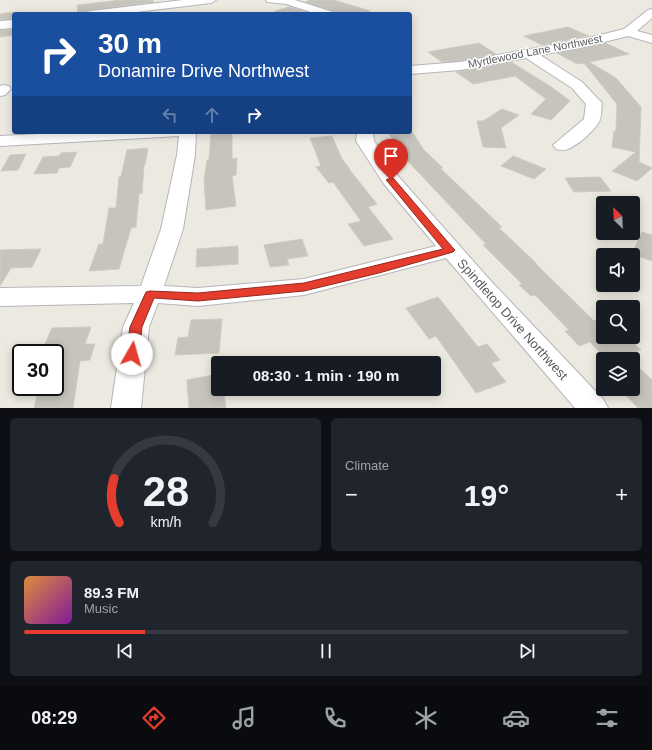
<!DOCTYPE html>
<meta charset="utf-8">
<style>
:root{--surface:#171b24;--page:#20242c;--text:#f1f3f6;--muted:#9ea1a6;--line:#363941;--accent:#e43d2e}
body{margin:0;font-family:Arial,sans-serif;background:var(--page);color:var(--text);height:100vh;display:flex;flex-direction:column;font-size:15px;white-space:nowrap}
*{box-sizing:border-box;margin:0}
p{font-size:13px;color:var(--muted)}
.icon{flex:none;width:22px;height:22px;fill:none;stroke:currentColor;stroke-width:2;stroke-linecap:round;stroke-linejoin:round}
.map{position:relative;height:408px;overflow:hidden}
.drawer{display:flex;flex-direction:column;gap:10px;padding:10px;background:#0d0f14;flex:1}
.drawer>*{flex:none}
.hud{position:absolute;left:12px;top:12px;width:400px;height:122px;border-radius:4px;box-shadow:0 2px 10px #0003;background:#1a4fa0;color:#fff;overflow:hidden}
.needle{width:26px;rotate:336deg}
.tools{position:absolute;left:596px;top:196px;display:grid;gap:8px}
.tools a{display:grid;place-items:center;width:44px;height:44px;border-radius:4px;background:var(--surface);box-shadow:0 2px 10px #0003;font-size:20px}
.speed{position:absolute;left:12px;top:344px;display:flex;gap:8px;font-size:20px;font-weight:700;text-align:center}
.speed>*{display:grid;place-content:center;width:52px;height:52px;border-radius:50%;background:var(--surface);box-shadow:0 2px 10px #0003;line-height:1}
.speed .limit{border:2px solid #111;border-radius:6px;background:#fff;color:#111}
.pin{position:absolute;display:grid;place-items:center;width:34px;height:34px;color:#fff;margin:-41px -17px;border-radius:50% 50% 50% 0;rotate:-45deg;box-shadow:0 0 4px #0007}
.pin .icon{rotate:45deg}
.me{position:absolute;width:44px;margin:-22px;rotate:7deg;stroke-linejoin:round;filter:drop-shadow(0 0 3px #0008)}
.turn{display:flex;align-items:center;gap:14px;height:84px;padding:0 20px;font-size:18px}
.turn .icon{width:52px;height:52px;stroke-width:2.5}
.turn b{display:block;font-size:28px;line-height:34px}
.lanes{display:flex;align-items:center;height:38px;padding:0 20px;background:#0003;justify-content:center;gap:20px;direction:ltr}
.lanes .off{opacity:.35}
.big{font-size:30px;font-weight:600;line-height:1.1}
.drawer .widget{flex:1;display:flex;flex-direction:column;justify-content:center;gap:6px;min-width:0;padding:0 14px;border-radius:6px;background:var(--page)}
.drawer .dial{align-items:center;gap:0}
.dial svg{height:104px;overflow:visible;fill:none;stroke:var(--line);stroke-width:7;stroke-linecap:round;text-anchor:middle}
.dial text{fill:var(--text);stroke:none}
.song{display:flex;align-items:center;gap:12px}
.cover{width:48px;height:48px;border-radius:6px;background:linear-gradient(135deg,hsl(30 70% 55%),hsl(290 70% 35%))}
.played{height:4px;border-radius:2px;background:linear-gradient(90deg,var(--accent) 20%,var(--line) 20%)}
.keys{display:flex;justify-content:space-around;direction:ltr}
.heat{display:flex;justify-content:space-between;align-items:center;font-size:22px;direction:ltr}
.drawer .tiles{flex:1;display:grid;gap:10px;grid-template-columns:1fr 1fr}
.widget:last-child{grid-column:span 2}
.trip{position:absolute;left:211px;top:356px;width:230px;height:40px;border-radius:4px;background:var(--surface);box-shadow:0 2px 10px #0003;font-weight:600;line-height:40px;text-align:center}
.dock{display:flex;height:64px;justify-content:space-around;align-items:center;background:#090b0e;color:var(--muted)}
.dock .icon{width:28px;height:28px}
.dock .selected{color:var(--accent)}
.dock b{font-size:18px;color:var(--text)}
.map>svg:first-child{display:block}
.building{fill:#c6c4bd;stroke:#d0cbbf}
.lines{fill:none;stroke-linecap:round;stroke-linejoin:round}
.minor-casing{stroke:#b3b6bb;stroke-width:2}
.minor{fill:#fff;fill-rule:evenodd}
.route{fill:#e43d2e;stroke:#94281e}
.labels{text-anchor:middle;stroke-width:3;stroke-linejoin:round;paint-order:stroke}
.far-street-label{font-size:11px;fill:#595c61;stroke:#fff}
.street-label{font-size:13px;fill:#595c61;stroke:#fff}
</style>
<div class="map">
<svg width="652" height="408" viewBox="0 0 652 408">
<rect width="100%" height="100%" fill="#ece9e0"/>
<g class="building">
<path d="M122,0h30l2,2 -63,8 -5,1 -2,3h-6l-1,-9z"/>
<path d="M310,0h24l36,11 -1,3h-33l-3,-3 -28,-9z"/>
<path d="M289,7l23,7h-36l-1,-3z"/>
<path d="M14,12v7l-14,1v-6z"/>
<path d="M568,27l21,9 -47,9 -18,-9z"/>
<path d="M0,30h14v5l-14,2z"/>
<path d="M479,43l17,11 -36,7 -18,1 -14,-10z"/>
<path d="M605,43l24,11 -40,8 27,16 25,29 -2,55 13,6 -15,13 -25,-10 24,-19 -24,-5 2,-16h2l1,-27 -33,-41 -7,1 -20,-11z"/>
<path d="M511,62l39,24 20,15 -19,19 -20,-6 15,-15 -31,-23 -42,8 -17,-12z"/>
<path d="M502,109l17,6 -18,13 5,20 -23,-1 -6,-26h6z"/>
<path d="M211,132h21v27l5,-1 -1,17 -4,1 4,30 -30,4 -2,-30 3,-20h2z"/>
<path d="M388,132h24l12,18 19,18h-3l62,59 -3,1 37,35h-1l59,58 9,-3v19h25l13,13 -24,9h-11l-16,-17 -11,4 -14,-15 4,-1 -34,-35 -4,1 -12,-11 3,-1 -39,-39 3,-1 -82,-87z"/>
<path d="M332,136l10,23 8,10h-1l28,35 -9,3 25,32 -29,7 -16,-22 13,-3 -28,-39 -4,1 -13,-16 5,-1 -11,-28z"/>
<path d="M148,148l-3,17h-1l-2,28 -3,1 -3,33 -5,1 -12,41 -30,2 10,-27h4l6,-36h7l3,-31h2l6,-27z"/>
<path d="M77,152l-7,15 -11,1 -2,5 -23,1 9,-17 16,-1 2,-3z"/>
<path d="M26,154l-8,16 -17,1 9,-16z"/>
<path d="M513,156l33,13 -12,10 -33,-13z"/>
<path d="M600,177l11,14 -37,1 -9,-14z"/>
<path d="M642,232l10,3v26l-20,-7z"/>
<path d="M302,239l6,17 -21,3 2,6 -19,2 -6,-22z"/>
<path d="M238,246v18l-42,3 1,-18z"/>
<path d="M41,249l-9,18 -21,1 -11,18v-36z"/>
<path d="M438,297l40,50 9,-3 13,16 -9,3 15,19 -30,11 -40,-57 -7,3 -23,-31z"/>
<path d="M222,319l-3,34 -44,2 3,-17 10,-1 3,-17z"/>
<path d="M91,327l-6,17h10l-5,16 -10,1 -7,47h-39l5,-21h16v-34h-14l11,-25z"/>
<path d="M633,362l19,18v28h-14l-18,-19h13z"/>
<path d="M218,374v15h5l3,19h-37l-2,-28z"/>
</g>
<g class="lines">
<defs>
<g id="minor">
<path d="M183,0h33l-5,3 -91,11h-35l2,-2 4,-1z"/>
<path d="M266,0h29l38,12 2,2h-18l-31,-10 -19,-2z"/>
<path d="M652,9v9l-15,13 15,4v8l-24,-7 -44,11 -44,8 42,27 20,21c-1,6 0,14 -3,19 -6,10 -20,22 -31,27 -4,2 -8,1 -12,0l-3,-4 31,-26 2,-15 -14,-16 -46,-30 -66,12 -50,4v-8l50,-4 124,-23 40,-10 24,-19z"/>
<path d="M14,20v8l-14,1v-8z"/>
<path d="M4,85l5,1 2,3 -6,6 -5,1v-10z"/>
<path d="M76,132h120l-1,23 -12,74 -19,57 34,2 106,-9 132,-33 -52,-62 -28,-43 1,-9h16l1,9 24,35 91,103 114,120 5,9h-33l-129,-150 -142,37 -106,11 -40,-3 -9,24 -8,81h-30l12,-81 11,-24 -134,3v-18l141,-2 20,-57 16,-74 2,-19 -179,10v-10z"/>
</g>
</defs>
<use href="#minor" class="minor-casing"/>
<use href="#minor" class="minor"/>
</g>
<path class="route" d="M391,178l3,1 59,69 2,2 -2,2 -74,21 -75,18 -106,10 -44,-3 -12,29 -3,27 -2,3 -5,1 -4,-1 -2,-3 4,-27 16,-35 4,-1 48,2 106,-10 139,-34 -55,-67 -2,-2z"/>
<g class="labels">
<g class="far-street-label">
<text transform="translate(535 51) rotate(-11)" y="4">Myrtlewood Lane Northwest</text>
</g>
<g class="street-label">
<text transform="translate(513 319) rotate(48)" y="5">Spindletop Drive Northwest</text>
</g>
</g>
</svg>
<div class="tools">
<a><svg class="needle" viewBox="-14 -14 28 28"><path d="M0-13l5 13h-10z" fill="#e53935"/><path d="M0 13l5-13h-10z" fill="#9ea1a6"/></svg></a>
<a><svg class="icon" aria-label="sound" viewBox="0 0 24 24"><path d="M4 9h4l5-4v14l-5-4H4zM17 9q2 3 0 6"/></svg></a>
<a><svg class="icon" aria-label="search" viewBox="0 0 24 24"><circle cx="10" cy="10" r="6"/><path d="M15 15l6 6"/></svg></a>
<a><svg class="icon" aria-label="layers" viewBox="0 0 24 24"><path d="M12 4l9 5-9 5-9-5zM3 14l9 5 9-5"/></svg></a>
</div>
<div class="speed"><div class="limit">30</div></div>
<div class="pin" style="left:391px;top:180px;background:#d93025"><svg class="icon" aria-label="arrive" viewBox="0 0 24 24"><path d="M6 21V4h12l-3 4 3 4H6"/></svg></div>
<svg class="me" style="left:132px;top:354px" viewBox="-20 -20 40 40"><circle r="19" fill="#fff"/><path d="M0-13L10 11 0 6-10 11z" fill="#e43d2e"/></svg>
<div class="trip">08:30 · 1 min · 190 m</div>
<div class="hud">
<div class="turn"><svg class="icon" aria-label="right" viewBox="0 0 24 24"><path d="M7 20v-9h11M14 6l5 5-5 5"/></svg><div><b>30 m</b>Donamire Drive Northwest</div></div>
<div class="lanes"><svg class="icon off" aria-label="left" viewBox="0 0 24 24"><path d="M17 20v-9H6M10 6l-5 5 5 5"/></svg><svg class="icon off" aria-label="ahead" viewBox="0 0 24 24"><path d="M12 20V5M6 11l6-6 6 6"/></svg><svg class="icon" aria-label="right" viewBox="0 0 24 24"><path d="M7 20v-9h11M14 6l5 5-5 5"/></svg></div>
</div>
</div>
<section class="drawer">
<div class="tiles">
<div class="widget dial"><svg viewBox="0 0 100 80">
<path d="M14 69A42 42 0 1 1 86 69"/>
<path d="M14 69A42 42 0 0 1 10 35" stroke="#e43d2e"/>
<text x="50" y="56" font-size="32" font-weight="700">28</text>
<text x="50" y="72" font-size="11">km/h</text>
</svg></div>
<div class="widget"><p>Climate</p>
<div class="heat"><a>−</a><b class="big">19°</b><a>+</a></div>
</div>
<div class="widget">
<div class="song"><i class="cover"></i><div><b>89.3 FM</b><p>Music</p></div></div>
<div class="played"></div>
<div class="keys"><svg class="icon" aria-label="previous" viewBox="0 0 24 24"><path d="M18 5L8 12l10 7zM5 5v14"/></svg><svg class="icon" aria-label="pause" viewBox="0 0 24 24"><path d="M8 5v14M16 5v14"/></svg><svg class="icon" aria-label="next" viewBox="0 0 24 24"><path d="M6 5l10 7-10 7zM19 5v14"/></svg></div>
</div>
</div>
</section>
<nav class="dock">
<b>08:29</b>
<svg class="icon selected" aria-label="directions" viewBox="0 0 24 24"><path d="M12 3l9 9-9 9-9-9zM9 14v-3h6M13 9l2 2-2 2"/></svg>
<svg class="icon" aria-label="music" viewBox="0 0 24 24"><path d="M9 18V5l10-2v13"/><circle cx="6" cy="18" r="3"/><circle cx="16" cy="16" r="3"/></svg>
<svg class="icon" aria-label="phone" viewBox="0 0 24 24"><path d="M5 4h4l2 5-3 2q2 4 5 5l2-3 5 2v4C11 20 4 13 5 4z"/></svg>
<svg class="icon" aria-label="climate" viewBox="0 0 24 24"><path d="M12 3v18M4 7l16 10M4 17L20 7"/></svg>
<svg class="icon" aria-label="car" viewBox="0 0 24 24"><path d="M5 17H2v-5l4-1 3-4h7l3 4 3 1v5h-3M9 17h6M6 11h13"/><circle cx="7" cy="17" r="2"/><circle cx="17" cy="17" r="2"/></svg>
<svg class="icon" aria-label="filters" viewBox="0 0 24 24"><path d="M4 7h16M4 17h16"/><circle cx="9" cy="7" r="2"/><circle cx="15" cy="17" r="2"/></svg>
</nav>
